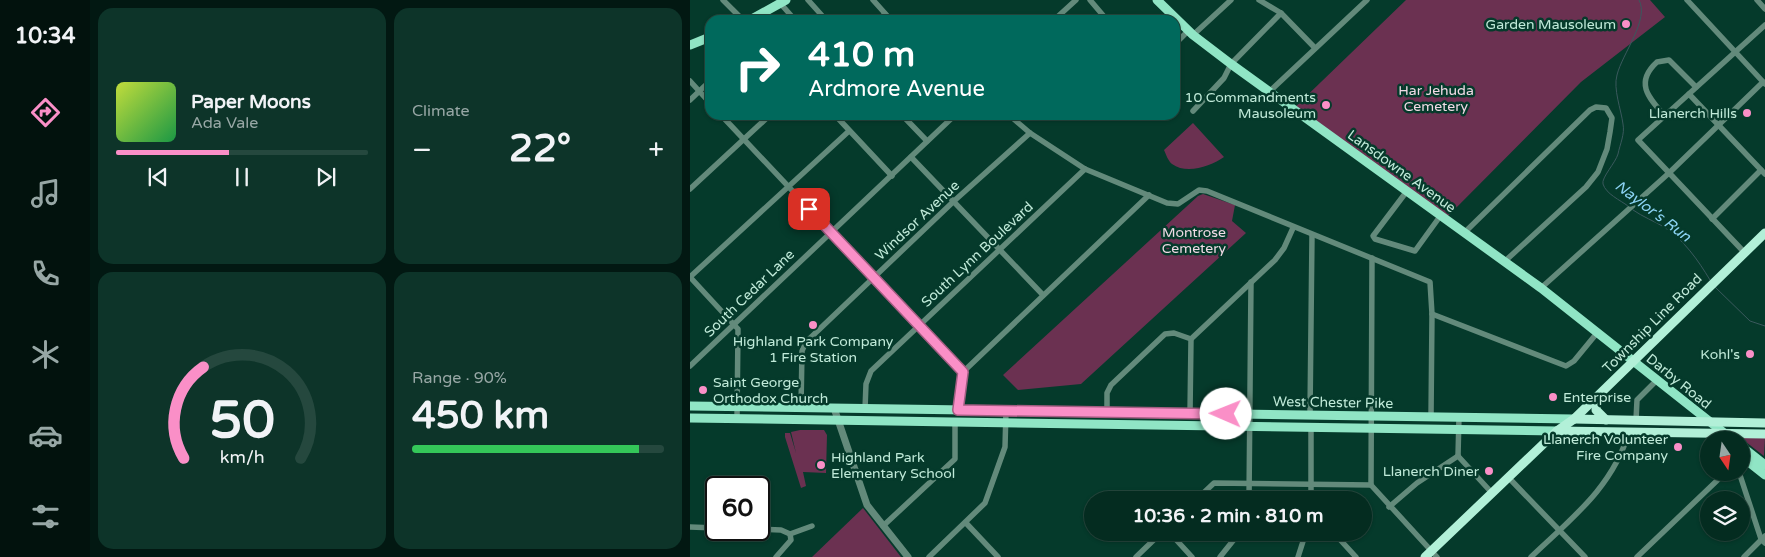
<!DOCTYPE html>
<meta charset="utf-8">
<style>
:root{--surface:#042c20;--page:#0d3429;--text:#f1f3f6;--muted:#97a7a5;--line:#25483e;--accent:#fa8fc7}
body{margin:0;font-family:"Varela Round",sans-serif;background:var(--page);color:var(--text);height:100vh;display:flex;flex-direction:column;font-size:19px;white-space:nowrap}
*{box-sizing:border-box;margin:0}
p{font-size:16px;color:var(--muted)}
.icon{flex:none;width:28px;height:28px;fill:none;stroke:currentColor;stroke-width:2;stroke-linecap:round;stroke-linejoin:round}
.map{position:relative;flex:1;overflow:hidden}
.sheet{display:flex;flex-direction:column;gap:8px;padding:8px;background:#021812;width:600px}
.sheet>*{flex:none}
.hud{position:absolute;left:15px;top:15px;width:475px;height:105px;border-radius:15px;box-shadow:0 1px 4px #0004,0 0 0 1px var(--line);background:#00695c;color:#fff;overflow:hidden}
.needle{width:32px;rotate:167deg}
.fabs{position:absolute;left:1010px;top:431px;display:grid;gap:10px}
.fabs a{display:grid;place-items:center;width:50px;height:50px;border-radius:50%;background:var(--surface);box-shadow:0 1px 4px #0004,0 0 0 1px var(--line);font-size:25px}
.speed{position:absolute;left:15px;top:476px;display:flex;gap:10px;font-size:25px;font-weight:700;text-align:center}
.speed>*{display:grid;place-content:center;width:65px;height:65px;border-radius:50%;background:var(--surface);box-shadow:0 1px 4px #0004,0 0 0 1px var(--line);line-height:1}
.speed .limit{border:2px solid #111;border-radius:8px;background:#fff;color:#111}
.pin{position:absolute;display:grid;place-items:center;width:42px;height:42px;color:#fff;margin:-21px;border-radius:10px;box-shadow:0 2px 8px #0006}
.me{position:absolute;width:55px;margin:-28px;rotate:271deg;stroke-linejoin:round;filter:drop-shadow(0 0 4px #0008)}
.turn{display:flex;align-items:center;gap:18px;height:105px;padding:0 20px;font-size:22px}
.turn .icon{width:65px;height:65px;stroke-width:2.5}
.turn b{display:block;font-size:35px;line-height:42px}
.big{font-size:38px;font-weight:800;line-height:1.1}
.sheet .widget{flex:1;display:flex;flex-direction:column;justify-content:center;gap:8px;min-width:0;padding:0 18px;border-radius:15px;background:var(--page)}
.sheet .dial{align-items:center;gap:0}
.dial svg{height:130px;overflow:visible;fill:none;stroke:var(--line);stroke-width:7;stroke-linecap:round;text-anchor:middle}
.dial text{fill:var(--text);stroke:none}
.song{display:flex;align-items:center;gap:15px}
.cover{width:60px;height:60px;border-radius:8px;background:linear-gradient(135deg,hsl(70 70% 55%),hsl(140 70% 35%))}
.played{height:5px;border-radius:2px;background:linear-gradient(90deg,var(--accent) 45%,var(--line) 45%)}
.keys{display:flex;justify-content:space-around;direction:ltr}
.heat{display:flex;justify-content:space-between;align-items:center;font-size:28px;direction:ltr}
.charge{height:8px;border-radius:4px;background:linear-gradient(90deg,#34c759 90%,var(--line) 0)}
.sheet .tiles{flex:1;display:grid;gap:8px;grid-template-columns:repeat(2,1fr)}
.trip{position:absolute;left:394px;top:491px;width:288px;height:50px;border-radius:25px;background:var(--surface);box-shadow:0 1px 4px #0004,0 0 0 1px var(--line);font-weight:800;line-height:50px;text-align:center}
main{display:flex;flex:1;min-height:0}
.tab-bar{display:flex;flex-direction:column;width:90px;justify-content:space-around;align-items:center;background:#02120d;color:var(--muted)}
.tab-bar .icon{width:35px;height:35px}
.tab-bar .selected{color:var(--accent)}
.tab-bar b{font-size:22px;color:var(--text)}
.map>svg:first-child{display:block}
.green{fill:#6b3151}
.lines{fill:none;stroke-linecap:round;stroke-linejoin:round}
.stream{stroke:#3a595d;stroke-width:1}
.minor{stroke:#638a7b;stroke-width:5.5}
.tertiary{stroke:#638a7b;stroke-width:7}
.primary{stroke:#90e5c5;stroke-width:9}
.trunk{stroke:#b2f0d8;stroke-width:9}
.route-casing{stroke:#a25d81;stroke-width:12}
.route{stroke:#fa8fc7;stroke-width:9}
.poi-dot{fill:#fa8fc7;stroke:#053a2b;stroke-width:2}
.labels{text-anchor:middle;stroke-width:5;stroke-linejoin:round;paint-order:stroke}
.poi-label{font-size:14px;fill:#c0ead9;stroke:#053a2b;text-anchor:end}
.park-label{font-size:14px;fill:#f1dae5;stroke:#053a2b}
.street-label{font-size:14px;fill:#c0ead9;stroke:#053a2b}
.water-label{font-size:15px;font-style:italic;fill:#8bd3f3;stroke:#053a2b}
</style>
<main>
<nav class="tab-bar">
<b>10:34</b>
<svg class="icon selected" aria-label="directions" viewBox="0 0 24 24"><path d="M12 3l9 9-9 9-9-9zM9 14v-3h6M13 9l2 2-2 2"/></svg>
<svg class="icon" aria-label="music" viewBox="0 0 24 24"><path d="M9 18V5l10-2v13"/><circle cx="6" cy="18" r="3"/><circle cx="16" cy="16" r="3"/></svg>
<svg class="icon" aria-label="phone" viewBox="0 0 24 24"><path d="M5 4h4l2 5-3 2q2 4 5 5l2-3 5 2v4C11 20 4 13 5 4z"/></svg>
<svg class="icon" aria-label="climate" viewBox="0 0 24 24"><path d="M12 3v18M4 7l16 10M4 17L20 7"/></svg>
<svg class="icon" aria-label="car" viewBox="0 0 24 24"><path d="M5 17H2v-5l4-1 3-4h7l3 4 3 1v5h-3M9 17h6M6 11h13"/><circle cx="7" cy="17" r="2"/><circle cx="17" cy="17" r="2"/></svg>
<svg class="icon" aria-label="filters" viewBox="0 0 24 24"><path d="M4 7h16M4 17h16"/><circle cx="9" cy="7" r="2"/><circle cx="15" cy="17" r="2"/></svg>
</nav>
<section class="sheet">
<div class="tiles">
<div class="widget">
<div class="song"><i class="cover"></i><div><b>Paper Moons</b><p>Ada Vale</p></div></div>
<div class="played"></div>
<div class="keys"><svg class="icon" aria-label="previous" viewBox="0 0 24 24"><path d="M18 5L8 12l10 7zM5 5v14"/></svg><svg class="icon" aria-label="pause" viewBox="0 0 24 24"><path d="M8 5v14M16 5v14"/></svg><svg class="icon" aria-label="next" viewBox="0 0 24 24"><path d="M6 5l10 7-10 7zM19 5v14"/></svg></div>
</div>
<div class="widget"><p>Climate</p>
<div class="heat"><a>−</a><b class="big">22°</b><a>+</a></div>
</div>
<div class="widget dial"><svg viewBox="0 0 100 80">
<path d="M14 69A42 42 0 1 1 86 69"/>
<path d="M14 69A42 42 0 0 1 26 13" stroke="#fa8fc7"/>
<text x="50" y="56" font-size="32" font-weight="700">50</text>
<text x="50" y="72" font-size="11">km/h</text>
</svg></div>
<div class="widget"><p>Range · 90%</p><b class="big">450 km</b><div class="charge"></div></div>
</div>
</section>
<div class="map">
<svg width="1075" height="557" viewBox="0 0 1075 557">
<rect width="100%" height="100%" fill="#053a2b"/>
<g class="green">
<path d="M716,0h244l15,17 -84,65 -135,136 -153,-109z"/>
<path d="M503,123l31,34c-13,9 -37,18 -52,7 -4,-3 -6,-10 -8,-14z"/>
<path d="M513,194l32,11 -3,16 14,12 -165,151 -63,6 -15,-15 195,-179z"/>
<path d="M110,430h24l3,5 -1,38 -23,-1 3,14 -5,2 -16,-51v-4h5l6,20 -5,-21z"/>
<path d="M1054,437l21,1 -1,18 -22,-17z"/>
<path d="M173,508l38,49h-89z"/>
</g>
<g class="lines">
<g class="stream">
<path d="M938,206c-8,-6 -22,-12 -25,-22 -2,-6 13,-22 15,-30 2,-10 7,-20 5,-30 -2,-15 -10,-35 -6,-49 5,-21 33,-56 22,-75"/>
<path d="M943,210c10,7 21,11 31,17 20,13 34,33 46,53"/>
<path d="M1025,287l35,34 15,5"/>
</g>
<g class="minor">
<path d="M33,0l20,20"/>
<path d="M118,0l18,20"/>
<path d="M183,0l18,20"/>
<path d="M400,0l17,20"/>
<path d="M569,0l22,13 34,35"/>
<path d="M997,0l78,84"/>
<path d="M1067,0l8,9"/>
<path d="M90,3l15,17"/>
<path d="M188,20l7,-6"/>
<path d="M364,20l22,-20"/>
<path d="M503,35l38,-35"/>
<path d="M485,44l13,-13"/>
<path d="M0,81l20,22"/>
<path d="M579,92l98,-92"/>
<path d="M999,94l76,80"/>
<path d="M0,100l20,-19"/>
<path d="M503,111l31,-33 7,-14 50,-51"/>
<path d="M31,115l242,257"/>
<path d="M145,115l57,61"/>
<path d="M212,115l25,26"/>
<path d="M319,115l21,18 55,36 82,34 11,1 21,-14 8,1 223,91 2,32 -1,103"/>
<path d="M975,116c-16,-18 -31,-33 -8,-54l12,-2 27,27"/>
<path d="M221,157l132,138"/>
<path d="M0,189l80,-74"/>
<path d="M717,191l-34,45 2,3 40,12 26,-36"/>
<path d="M1022,219l49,-49"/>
<path d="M774,233l126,-123 6,-3 10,1 6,10 -2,14 -3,17 -9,23 -12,15 -82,75"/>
<path d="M1054,252l-106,-112 127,-115"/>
<path d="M682,258l-1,227 66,72"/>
<path d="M0,277l159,-146"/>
<path d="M0,277l48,52 -1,90"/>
<path d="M851,288l128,-115 94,-91"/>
<path d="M742,314l134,52 8,-5 23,-28"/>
<path d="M0,366l265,-251"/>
<path d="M111,408l1,-57 4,-9 148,-141 76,-68"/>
<path d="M175,409l1,-25 5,-13 214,-202"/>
<path d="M268,410l5,-38 186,-177"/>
<path d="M417,412v-19l4,-8 54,-51 9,-1 17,6"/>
<path d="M500,413l1,-74 84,-79 9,-12 9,-20"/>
<path d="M620,415l2,-180"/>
<path d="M946,420l1,-20 19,-19"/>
<path d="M768,456l34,37"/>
<path d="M768,456l1,-39"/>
<path d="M1051,465l3,-1"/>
<path d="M1049,472l22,67 4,4"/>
<path d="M818,477l77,80"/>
<path d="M506,500l18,-17 157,2"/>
<path d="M559,500l2,-218"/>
<path d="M621,500v-73"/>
<path d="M699,507l28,-24 41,-27"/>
<path d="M276,523l32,34"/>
<path d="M193,526l72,-67v-37"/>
<path d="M0,527l26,1"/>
<path d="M69,529l22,1 9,4 22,-8"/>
<path d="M479,532l23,25"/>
<path d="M643,532l23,25"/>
<path d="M86,557l15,-17 -1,-6"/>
<path d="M239,557l56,-54 20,-56 1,-36"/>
<path d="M446,557l26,-25"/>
<path d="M530,557l20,-25"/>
<path d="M608,557l8,-25"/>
<path d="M841,557c40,-38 83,-71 98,-126"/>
<path d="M947,557l89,-85"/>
<path d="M1054,557l21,-21"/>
</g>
<path class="tertiary" d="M144,408l33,97 41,52"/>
<g class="primary">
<path d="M467,0l36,35 38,29 310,224 192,152"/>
<path d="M60,20l36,-20"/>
<path d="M0,45l20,-8"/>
<path d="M0,406l884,13"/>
<path d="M0,418l867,13"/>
<path d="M1051,446l24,19"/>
<path d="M1051,456l24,19"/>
</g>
<g class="trunk">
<path d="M907,397l-1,13 10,10"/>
<path d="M884,419l191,4"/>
<path d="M867,431l208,3"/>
<path d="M735,557l132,-126 17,-12 191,-186"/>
</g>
</g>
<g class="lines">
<defs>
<path id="route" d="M119,209l154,163 -5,38 268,4"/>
</defs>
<use href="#route" class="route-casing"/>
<use href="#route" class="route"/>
</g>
<g class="poi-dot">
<circle cx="936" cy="24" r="5"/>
<circle cx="636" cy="105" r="5"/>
<circle cx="1057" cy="113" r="5"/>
<circle cx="123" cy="325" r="5"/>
<circle cx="1060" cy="354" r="5"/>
<circle cx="13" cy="390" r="5"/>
<circle cx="863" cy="397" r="5"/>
<circle cx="988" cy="447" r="5"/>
<circle cx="131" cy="465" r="5"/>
<circle cx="799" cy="471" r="5"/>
</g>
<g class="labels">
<g class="poi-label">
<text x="926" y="29">Garden Mausoleum</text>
<text x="626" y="102">10 Commandments<tspan x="626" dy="16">Mausoleum</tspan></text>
<text x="1047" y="118">Llanerch Hills</text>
<text x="123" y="346" text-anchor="middle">Highland Park Company<tspan x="123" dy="16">1 Fire Station</tspan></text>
<text x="1050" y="359">Kohl's</text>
<text x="23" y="387" text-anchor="start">Saint George<tspan x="23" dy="16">Orthodox Church</tspan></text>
<text x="873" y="402" text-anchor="start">Enterprise</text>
<text x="978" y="444">Llanerch Volunteer<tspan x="978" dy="16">Fire Company</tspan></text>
<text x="141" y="462" text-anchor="start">Highland Park<tspan x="141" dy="16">Elementary School</tspan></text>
<text x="789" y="476">Llanerch Diner</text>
</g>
<g class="park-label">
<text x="746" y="95">Har Jehuda<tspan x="746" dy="16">Cemetery</tspan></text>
<text x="504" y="237">Montrose<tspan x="504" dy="16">Cemetery</tspan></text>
</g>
<g class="street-label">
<text transform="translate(712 171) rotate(36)" y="5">Lansdowne Avenue</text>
<text transform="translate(227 220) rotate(-43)" y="5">Windsor Avenue</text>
<text transform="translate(287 254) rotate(-43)" y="5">South Lynn Boulevard</text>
<text transform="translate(59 293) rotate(-44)" y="5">South Cedar Lane</text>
<text transform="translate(962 323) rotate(-45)" y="5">Township Line Road</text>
<text transform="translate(989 381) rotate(39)" y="5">Darby Road</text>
<text transform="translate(643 402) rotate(1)" y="5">West Chester Pike</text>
</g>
<g class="water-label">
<text transform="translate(963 211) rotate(37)" y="5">Naylor's Run</text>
</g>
</g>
</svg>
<div class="fabs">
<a><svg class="needle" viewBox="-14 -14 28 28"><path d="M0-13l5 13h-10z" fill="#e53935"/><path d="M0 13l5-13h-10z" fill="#97a7a5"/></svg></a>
<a><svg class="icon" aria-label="layers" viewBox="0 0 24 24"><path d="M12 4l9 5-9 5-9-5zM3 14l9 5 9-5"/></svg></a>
</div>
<div class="speed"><div class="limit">60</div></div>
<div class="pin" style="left:119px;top:209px;background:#d93025"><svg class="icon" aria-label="arrive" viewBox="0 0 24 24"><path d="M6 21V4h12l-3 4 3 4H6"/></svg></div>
<svg class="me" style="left:536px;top:414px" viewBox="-20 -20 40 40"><circle r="19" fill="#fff"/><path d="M0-13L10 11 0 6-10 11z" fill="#fa8fc7"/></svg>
<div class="trip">10:36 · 2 min · 810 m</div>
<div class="hud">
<div class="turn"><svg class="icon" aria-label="right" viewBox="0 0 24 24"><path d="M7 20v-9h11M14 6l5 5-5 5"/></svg><div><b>410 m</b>Ardmore Avenue</div></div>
</div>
</div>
</main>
